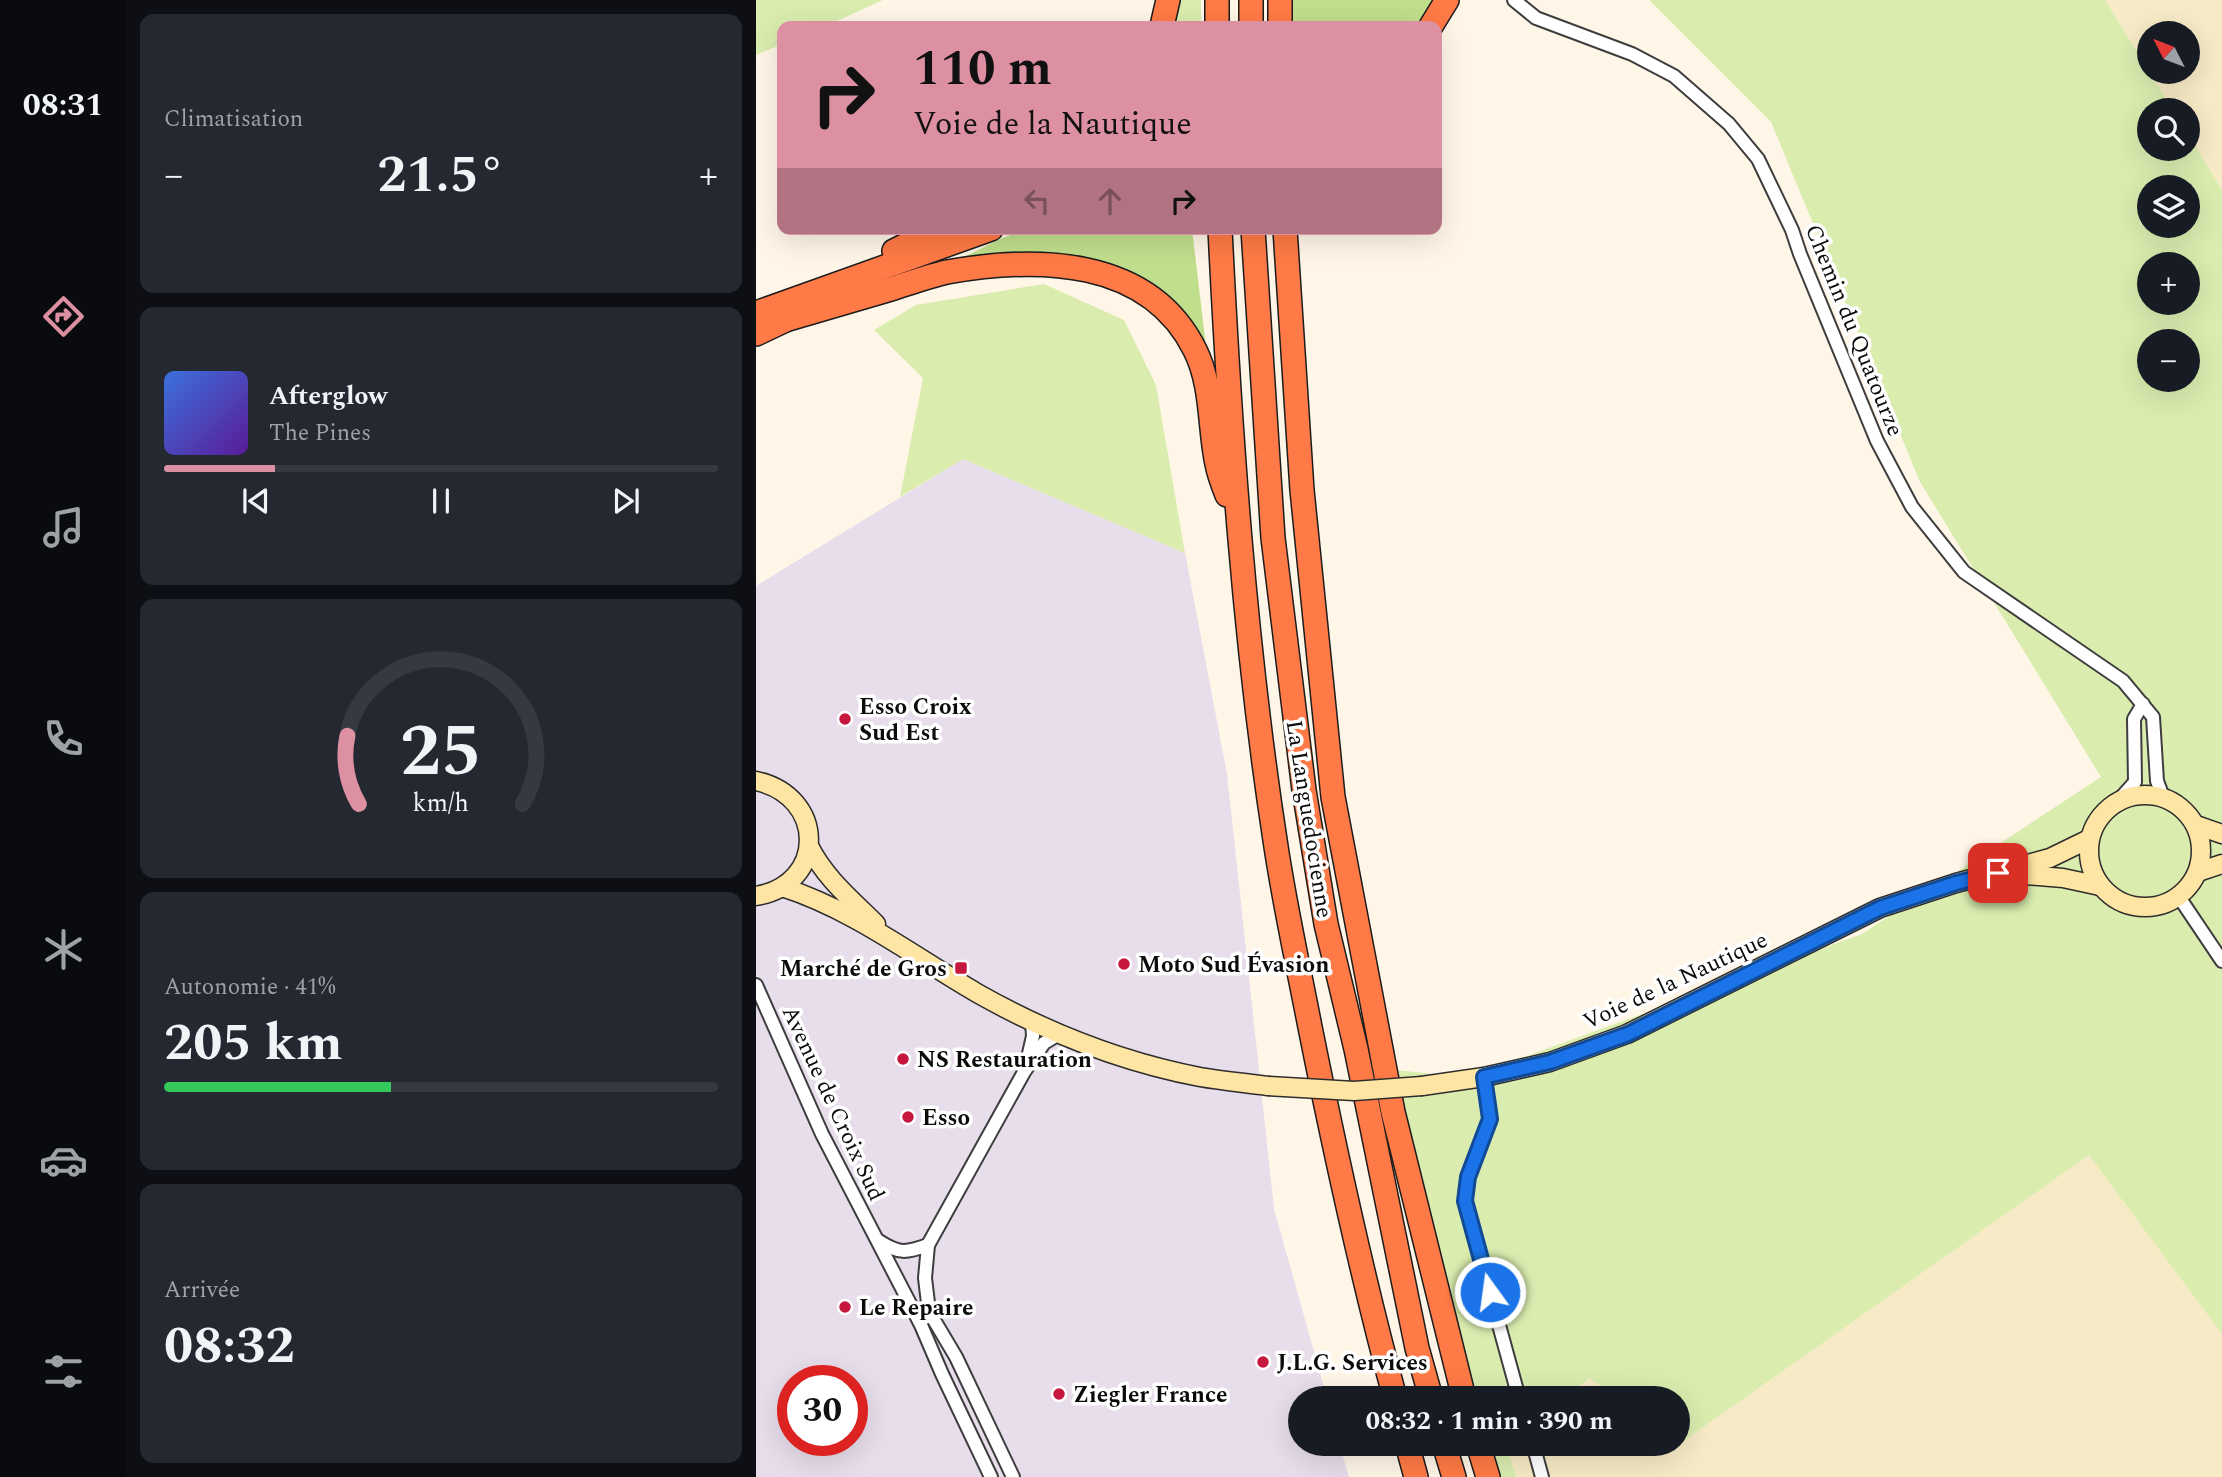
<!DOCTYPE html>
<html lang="fr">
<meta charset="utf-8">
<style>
:root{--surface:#171b24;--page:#242831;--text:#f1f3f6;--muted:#9ea1a6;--line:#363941;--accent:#de90a3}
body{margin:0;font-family:Spectral,serif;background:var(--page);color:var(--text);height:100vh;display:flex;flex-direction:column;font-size:26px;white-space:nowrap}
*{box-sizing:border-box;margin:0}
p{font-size:23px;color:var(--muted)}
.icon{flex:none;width:38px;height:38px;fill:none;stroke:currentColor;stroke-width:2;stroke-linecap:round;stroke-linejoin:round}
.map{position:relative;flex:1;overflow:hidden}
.panel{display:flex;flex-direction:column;gap:14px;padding:14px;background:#0d0f14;width:630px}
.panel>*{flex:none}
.top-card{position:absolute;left:21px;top:21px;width:665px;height:214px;border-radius:14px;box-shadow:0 7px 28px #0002;background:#de90a3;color:#111;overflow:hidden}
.needle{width:46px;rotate:312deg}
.controls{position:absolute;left:1381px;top:21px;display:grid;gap:14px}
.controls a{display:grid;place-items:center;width:63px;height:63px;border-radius:50%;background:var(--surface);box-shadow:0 7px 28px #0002;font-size:35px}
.speed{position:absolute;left:21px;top:1365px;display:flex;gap:14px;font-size:35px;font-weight:700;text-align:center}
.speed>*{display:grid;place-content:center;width:91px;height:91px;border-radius:50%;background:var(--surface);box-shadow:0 7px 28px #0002;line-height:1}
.speed .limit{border:10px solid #d22;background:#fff;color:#111}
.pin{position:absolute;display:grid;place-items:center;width:60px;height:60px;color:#fff;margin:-30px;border-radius:14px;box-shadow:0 4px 10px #0006}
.me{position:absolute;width:77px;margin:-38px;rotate:346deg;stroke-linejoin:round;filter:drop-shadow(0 0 5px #0008)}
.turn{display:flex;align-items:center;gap:24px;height:147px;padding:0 21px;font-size:32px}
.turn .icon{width:91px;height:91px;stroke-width:2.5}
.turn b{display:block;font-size:49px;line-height:60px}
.lanes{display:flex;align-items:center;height:66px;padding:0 21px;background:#0003;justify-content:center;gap:35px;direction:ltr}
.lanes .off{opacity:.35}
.big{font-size:52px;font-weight:700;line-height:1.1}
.panel .tile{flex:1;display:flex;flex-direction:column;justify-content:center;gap:10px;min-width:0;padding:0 24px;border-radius:14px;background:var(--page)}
.panel .dial{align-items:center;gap:0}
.dial svg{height:182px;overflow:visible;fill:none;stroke:var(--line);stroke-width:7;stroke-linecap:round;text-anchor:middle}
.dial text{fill:var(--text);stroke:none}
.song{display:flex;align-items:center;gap:21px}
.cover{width:84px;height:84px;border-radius:10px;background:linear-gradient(135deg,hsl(220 70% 55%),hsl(270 70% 35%))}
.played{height:7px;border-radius:4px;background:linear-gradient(90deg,var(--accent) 20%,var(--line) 20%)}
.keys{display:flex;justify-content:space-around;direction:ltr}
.heat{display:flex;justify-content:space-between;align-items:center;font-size:38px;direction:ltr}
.charge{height:10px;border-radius:5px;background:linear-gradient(90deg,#34c759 41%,var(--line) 0)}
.trip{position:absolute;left:532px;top:1386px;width:402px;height:70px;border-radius:35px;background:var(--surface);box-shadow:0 7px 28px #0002;font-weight:700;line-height:70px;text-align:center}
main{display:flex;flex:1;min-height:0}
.tabs{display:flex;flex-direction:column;width:126px;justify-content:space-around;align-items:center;background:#090b0e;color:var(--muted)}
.tabs .icon{width:49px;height:49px}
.tabs .active{color:var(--accent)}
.tabs b{font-size:32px;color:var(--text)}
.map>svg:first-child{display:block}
.industrial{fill:#e7ddeb;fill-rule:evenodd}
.farmland{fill:#f7eac6}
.green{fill:#daedaf;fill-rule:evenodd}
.forest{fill:#c0df8c}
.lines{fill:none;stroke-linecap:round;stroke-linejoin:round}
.street-casing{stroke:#3e3e3e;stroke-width:16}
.secondary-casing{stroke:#2d2d2d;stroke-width:21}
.highway-casing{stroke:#1c1c1c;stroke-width:26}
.street{stroke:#fff;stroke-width:12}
.secondary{stroke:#ffe5a3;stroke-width:18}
.highway{stroke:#ff7a46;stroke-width:23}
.secondary-bridge-casing{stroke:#2d2d2d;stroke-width:21;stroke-linecap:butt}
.secondary-bridge{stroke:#ffe5a3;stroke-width:18}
.route-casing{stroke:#114b97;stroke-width:18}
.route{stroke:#1a73e8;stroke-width:12}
.poi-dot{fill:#c6173e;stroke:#fff;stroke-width:2.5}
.labels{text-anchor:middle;stroke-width:7;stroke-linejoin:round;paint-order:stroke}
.street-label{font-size:23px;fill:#0b0b0b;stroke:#fff}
.poi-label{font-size:23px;font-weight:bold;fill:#0b0b0b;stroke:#fff;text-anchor:start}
</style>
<main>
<nav class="tabs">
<b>08:31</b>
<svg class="icon active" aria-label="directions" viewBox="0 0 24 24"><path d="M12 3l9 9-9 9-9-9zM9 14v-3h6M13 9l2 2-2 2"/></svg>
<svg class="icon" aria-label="music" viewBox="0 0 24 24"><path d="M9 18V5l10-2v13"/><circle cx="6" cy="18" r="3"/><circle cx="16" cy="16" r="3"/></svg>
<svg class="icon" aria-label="phone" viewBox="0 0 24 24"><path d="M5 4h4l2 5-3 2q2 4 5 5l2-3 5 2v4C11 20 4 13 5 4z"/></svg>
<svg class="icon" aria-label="climate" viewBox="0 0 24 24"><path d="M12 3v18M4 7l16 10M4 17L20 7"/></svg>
<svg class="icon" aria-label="car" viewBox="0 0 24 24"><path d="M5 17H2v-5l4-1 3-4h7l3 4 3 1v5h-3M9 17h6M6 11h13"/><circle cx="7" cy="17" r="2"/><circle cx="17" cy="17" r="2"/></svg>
<svg class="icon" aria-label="filters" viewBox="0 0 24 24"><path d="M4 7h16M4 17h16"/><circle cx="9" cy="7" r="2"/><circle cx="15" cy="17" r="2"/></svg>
</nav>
<section class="panel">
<div class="tile"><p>Climatisation</p>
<div class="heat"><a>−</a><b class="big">21.5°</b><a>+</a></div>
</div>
<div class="tile">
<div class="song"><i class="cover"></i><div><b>Afterglow</b><p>The Pines</p></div></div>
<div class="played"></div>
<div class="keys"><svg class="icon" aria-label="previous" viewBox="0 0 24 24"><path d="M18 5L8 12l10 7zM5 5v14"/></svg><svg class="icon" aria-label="pause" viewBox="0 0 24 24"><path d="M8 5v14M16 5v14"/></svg><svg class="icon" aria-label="next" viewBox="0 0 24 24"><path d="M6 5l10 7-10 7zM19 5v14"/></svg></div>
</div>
<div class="tile dial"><svg viewBox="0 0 100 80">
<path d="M14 69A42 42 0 1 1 86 69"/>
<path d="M14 69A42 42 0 0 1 9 39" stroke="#de90a3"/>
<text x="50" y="56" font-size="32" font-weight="700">25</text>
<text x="50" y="72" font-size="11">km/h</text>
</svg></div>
<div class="tile"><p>Autonomie · 41%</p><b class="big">205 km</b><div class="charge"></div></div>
<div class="tile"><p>Arrivée</p><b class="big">08:32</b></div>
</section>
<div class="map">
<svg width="1466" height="1477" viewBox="0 0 1466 1477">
<rect width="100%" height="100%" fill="#fff6e8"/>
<path class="industrial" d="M207,459l222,94 42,221 47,435 53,189h-27v46h39l10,33h-593v-891zM37,1381h59v59h-59z"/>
<g class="farmland">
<path d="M1349,0h117v190l-34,-56v-24h-15l-24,-38h39v-39h-39v38z"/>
<path d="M1334,1154l132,180v143h-706l-8,-27 6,-6 164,1z"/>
<path d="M833,1378l27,20h-50z"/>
</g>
<g class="green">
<path d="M0,0h127l-57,26h-44v18l-26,11z"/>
<path d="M419,0h26v26h-33z"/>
<path d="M893,0h456l68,110h-24v39h39v-15l34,56v1144l-133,-179 -411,290v-47h-62l-27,-20 -23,20h-112l-78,-330 58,6 60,-6 368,-134 239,-157 -181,-295 -149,-360zM1393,187h39v39h-39zM1393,264h39v39h-39zM1393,341h39v39h-39z"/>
<path d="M288,284l80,36 32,65 29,168 -222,-94 -63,38 23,-119 -49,-48 42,-25z"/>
<path d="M711,1444h47l-6,6 8,27h-40z"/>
</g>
<g class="forest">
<path d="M532,0h145l-16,26h-128z"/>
<path d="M271,229h165l16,134 -56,-73 -200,-27 48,-24z"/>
</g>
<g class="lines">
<defs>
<g id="street">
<path d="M758,0l22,18 96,36 42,22 55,48 29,35 34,71 8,24 77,187 35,66 52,65 159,109 30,36 4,64 6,16"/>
<path d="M1362,801l17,-19 -1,-63 9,-15"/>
<path d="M1423,897l43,64"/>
<path d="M0,985l66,149 99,191 21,49 49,103"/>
<path d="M271,1062l6,-26 -1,-14"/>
<path d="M728,1077l6,42 -22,57 -3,25 54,197"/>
<path d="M123,1241c20,13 27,12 49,4"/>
<path d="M777,1444l9,33"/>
<path d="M257,1477l-57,-120 -22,-37 -6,-17 -3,-25 3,-33 96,-173 20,-29 15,-9"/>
</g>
<g id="secondary">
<path d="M0,781c70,15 71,103 0,115"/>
<circle cx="1389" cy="851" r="56"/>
<path d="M1440,825l26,9"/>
<path d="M53,846c16,32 42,53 67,78"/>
<path d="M1442,872l24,-8"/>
<path d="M1256,874l51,4 37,8"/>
<path d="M26,887c72,23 131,69 195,106 69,39 145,69 223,84 23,4 46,6 68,9"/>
<path d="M666,1086l62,-9 66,-15 77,-28 253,-126 76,-25 94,-25 39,-19"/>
</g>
<g id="highway">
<path d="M461,0v26"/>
<path d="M524,0v26"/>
<path d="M406,26l6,-26"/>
<path d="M495,26v-26"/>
<path d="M675,26l16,-26"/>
<path d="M464,229c10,204 24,409 55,611 9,62 23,125 35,187 25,125 52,249 85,371"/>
<path d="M497,229l20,309 31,252 22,134 30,125 61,299 14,50"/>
<path d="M529,229l17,261 31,307 60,315 71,286"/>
<path d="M138,251l44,-22"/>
<path d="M0,313l235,-84"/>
<path d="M29,320c35,-10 71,-21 106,-31 19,-6 38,-13 56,-17 90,-16 202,-15 248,78 18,36 14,77 22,114 2,11 6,21 10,31"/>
<path d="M0,334l42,-20"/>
<path d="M651,1444l9,33"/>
<path d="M688,1444l10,33"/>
<path d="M722,1444l10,33"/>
</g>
</defs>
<use href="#street" class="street-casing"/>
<use href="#secondary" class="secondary-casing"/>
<use href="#highway" class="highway-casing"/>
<use href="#street" class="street"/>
<use href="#secondary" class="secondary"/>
<use href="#highway" class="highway"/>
<defs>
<path id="secondary-bridge" d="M512,1086l86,5 68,-5"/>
</defs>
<use href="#secondary-bridge" class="secondary-bridge-casing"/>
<use href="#secondary-bridge" class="secondary-bridge"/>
</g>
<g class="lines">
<defs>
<path id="route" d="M734,1292l-25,-91 3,-24 22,-58 -6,-42 66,-15 78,-28 252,-126 76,-25 42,-10"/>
</defs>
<use href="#route" class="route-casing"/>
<use href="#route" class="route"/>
</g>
<g class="poi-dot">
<circle cx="89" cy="719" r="7"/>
<circle cx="368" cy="964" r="7"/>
<rect x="198" y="961" width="14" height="14" rx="3.5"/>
<circle cx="147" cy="1059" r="7"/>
<circle cx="152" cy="1117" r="7"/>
<circle cx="89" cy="1307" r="7"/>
<circle cx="507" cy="1362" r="7"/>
<circle cx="303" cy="1394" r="7"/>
</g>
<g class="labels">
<g class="street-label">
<text transform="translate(1099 330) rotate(68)" y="8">Chemin du Quatourze</text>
<text transform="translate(554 819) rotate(81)" y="8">La Languedocienne</text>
<text transform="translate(919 980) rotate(-25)" y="8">Voie de la Nautique</text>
<text transform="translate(78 1103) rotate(65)" y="8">Avenue de Croix Sud</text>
</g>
<g class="poi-label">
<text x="103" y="714">Esso Croix<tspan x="103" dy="26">Sud Est</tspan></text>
<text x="382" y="972">Moto Sud Évasion</text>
<text x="191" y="976" text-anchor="end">Marché de Gros</text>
<text x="161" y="1067">NS Restauration</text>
<text x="166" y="1125">Esso</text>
<text x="103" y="1315">Le Repaire</text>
<text x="521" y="1370">J.L.G. Services</text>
<text x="317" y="1402">Ziegler France</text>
</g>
</g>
</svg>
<div class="controls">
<a><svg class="needle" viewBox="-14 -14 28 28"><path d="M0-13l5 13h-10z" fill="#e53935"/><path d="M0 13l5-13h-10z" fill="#9ea1a6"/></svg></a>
<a><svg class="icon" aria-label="search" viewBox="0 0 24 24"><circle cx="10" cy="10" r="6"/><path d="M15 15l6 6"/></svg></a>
<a><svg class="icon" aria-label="layers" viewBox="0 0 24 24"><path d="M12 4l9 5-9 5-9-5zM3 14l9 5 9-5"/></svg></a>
<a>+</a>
<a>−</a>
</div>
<div class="speed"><div class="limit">30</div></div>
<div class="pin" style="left:1242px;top:873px;background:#d93025"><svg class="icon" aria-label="arrive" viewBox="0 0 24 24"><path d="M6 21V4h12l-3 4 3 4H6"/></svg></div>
<svg class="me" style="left:734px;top:1292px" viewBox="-20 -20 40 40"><circle r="17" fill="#1a73e8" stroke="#fff" stroke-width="3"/><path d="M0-11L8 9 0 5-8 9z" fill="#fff"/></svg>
<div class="trip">08:32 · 1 min · 390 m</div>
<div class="top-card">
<div class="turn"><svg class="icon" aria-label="right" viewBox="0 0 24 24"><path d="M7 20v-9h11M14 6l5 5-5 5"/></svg><div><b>110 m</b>Voie de la Nautique</div></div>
<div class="lanes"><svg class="icon off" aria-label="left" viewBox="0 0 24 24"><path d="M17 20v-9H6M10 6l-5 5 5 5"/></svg><svg class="icon off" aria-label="ahead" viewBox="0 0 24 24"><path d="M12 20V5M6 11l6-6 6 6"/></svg><svg class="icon" aria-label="right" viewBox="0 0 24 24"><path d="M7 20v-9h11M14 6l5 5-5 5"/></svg></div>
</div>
</div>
</main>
